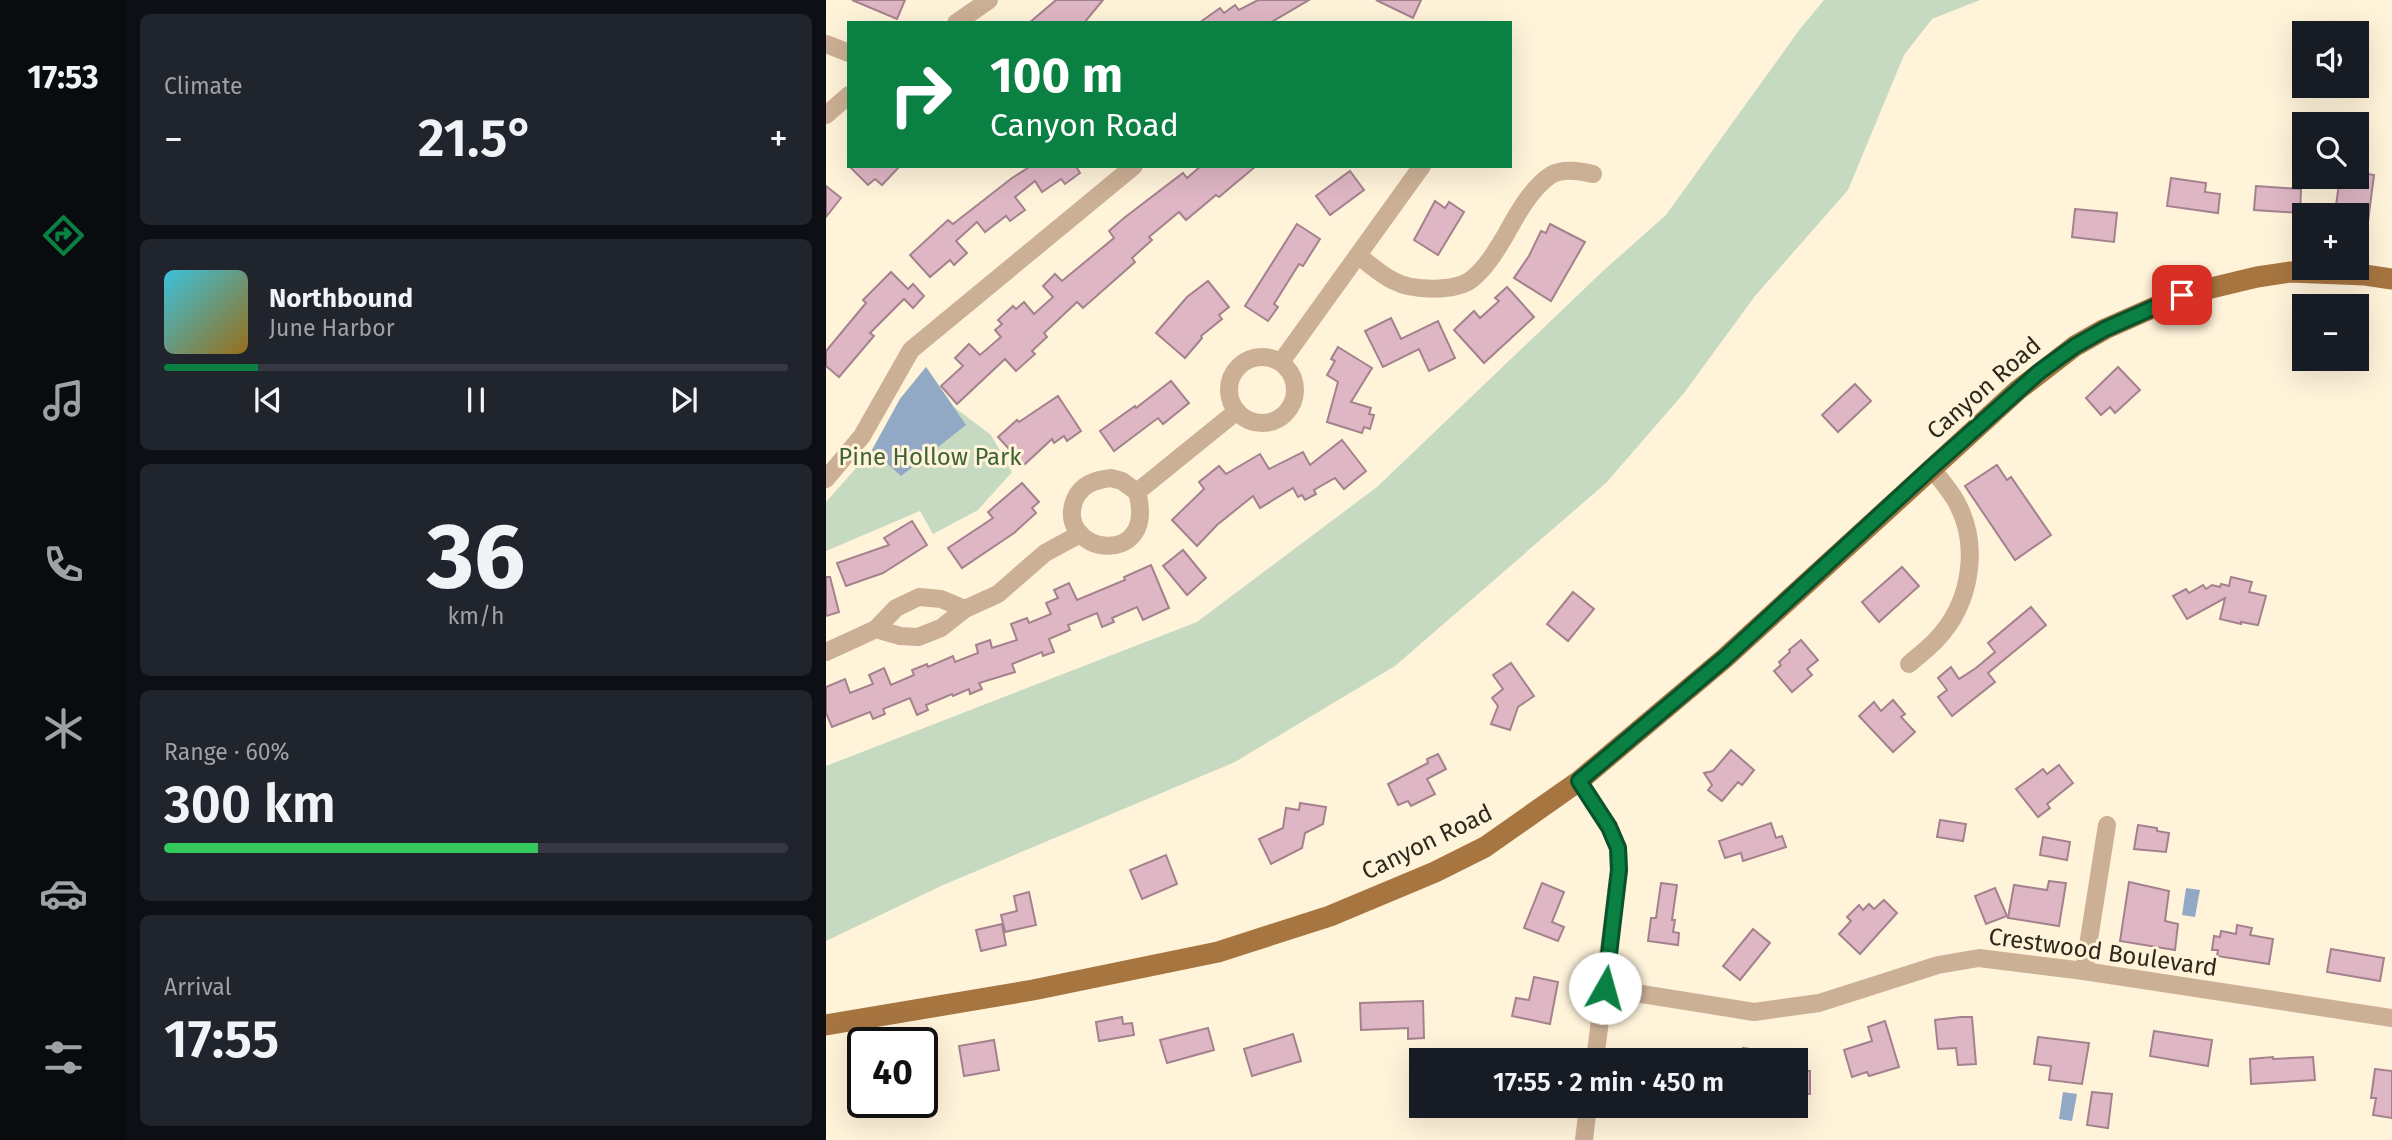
<!DOCTYPE html>
<meta charset="utf-8">
<style>
:root{--surface:#171b24;--page:#20242c;--text:#f1f3f6;--muted:#9ea1a6;--line:#363941;--accent:#0b8043}
body{margin:0;font-family:"Fira Sans",sans-serif;background:var(--page);color:var(--text);height:100vh;display:flex;flex-direction:column;font-size:26px;white-space:nowrap}
*{box-sizing:border-box;margin:0}
p{font-size:23px;color:var(--muted)}
.icon{flex:none;width:38px;height:38px;fill:none;stroke:currentColor;stroke-width:2;stroke-linecap:round;stroke-linejoin:round}
.map{position:relative;flex:1;overflow:hidden}
.drawer{display:flex;flex-direction:column;gap:14px;padding:14px;background:#0d0f14;width:700px}
.drawer>*{flex:none}
.top-card{position:absolute;left:21px;top:21px;width:665px;height:147px;border-radius:0px;box-shadow:0 7px 28px #0002;background:#0b8043;color:#fff;overflow:hidden}
.tools{position:absolute;left:1466px;top:21px;display:grid;gap:14px}
.tools a{display:grid;place-items:center;width:77px;height:77px;border-radius:0px;background:var(--surface);box-shadow:0 7px 28px #0002;font-size:35px}
.speed{position:absolute;left:21px;top:1027px;display:flex;gap:14px;font-size:35px;font-weight:700;text-align:center}
.speed>*{display:grid;place-content:center;width:91px;height:91px;border-radius:50%;background:var(--surface);box-shadow:0 7px 28px #0002;line-height:1}
.speed .limit{border:4px solid #111;border-radius:10px;background:#fff;color:#111}
.pin{position:absolute;display:grid;place-items:center;width:60px;height:60px;color:#fff;margin:-30px;border-radius:14px;box-shadow:0 4px 10px #0006}
.me{position:absolute;width:77px;margin:-38px;rotate:7deg;stroke-linejoin:round;filter:drop-shadow(0 0 5px #0008)}
.turn{display:flex;align-items:center;gap:24px;height:147px;padding:0 28px;font-size:32px}
.turn .icon{width:91px;height:91px;stroke-width:2.5}
.turn b{display:block;font-size:49px;line-height:60px}
.big{font-size:52px;font-weight:600;line-height:1.1}
.drawer .tile{flex:1;display:flex;flex-direction:column;justify-content:center;gap:10px;min-width:0;padding:0 24px;border-radius:10px;background:var(--page)}
.drawer .dial{align-items:center;gap:0}
.dial b{font-size:91px;line-height:1}
.song{display:flex;align-items:center;gap:21px}
.cover{width:84px;height:84px;border-radius:10px;background:linear-gradient(135deg,hsl(190 70% 55%),hsl(40 70% 35%))}
.played{height:7px;border-radius:4px;background:linear-gradient(90deg,var(--accent) 15%,var(--line) 15%)}
.keys{display:flex;justify-content:space-around;direction:ltr}
.heat{display:flex;justify-content:space-between;align-items:center;font-size:38px;direction:ltr}
.charge{height:10px;border-radius:5px;background:linear-gradient(90deg,#34c759 60%,var(--line) 0)}
.trip{position:absolute;left:583px;top:1048px;width:399px;height:70px;border-radius:0px;background:var(--surface);box-shadow:0 7px 28px #0002;font-weight:600;line-height:70px;text-align:center}
main{display:flex;flex:1;min-height:0}
.tabs{display:flex;flex-direction:column;width:126px;justify-content:space-around;align-items:center;background:#090b0e;color:var(--muted)}
.tabs .icon{width:49px;height:49px}
.tabs .active{color:var(--accent)}
.tabs b{font-size:32px;color:var(--text)}
.map>svg:first-child{display:block}
.green{fill:#c6dac2}
.water{fill:#92a9c6}
.building{fill:#dfb6c4;stroke:#a4828d;stroke-width:2}
.lines{fill:none;stroke-linecap:round;stroke-linejoin:round}
.minor{stroke:#ccb095;stroke-width:18}
.major{stroke:#a77540;stroke-width:21}
.route-casing{stroke:#07532c;stroke-width:18}
.route{stroke:#0b8043;stroke-width:12}
.labels{text-anchor:middle;stroke-width:6;stroke-linejoin:round;paint-order:stroke}
.street-label{font-size:24px;fill:#2f291d;stroke:#fff3da}
.park-label{font-size:24px;fill:#3f6337;stroke:#fff3da}
</style>
<main>
<nav class="tabs">
<b>17:53</b>
<svg class="icon active" aria-label="directions" viewBox="0 0 24 24"><path d="M12 3l9 9-9 9-9-9zM9 14v-3h6M13 9l2 2-2 2"/></svg>
<svg class="icon" aria-label="music" viewBox="0 0 24 24"><path d="M9 18V5l10-2v13"/><circle cx="6" cy="18" r="3"/><circle cx="16" cy="16" r="3"/></svg>
<svg class="icon" aria-label="phone" viewBox="0 0 24 24"><path d="M5 4h4l2 5-3 2q2 4 5 5l2-3 5 2v4C11 20 4 13 5 4z"/></svg>
<svg class="icon" aria-label="climate" viewBox="0 0 24 24"><path d="M12 3v18M4 7l16 10M4 17L20 7"/></svg>
<svg class="icon" aria-label="car" viewBox="0 0 24 24"><path d="M5 17H2v-5l4-1 3-4h7l3 4 3 1v5h-3M9 17h6M6 11h13"/><circle cx="7" cy="17" r="2"/><circle cx="17" cy="17" r="2"/></svg>
<svg class="icon" aria-label="filters" viewBox="0 0 24 24"><path d="M4 7h16M4 17h16"/><circle cx="9" cy="7" r="2"/><circle cx="15" cy="17" r="2"/></svg>
</nav>
<section class="drawer">
<div class="tile"><p>Climate</p>
<div class="heat"><a>−</a><b class="big">21.5°</b><a>+</a></div>
</div>
<div class="tile">
<div class="song"><i class="cover"></i><div><b>Northbound</b><p>June Harbor</p></div></div>
<div class="played"></div>
<div class="keys"><svg class="icon" aria-label="previous" viewBox="0 0 24 24"><path d="M18 5L8 12l10 7zM5 5v14"/></svg><svg class="icon" aria-label="pause" viewBox="0 0 24 24"><path d="M8 5v14M16 5v14"/></svg><svg class="icon" aria-label="next" viewBox="0 0 24 24"><path d="M6 5l10 7-10 7zM19 5v14"/></svg></div>
</div>
<div class="tile dial"><b>36</b><p>km/h</p></div>
<div class="tile"><p>Range · 60%</p><b class="big">300 km</b><div class="charge"></div></div>
<div class="tile"><p>Arrival</p><b class="big">17:55</b></div>
</section>
<div class="map">
<svg width="1566" height="1140" viewBox="0 0 1566 1140">
<rect width="100%" height="100%" fill="#fff3da"/>
<g class="green">
<path d="M998,0h156l-48,19 -28,36 -56,135 -93,106 -71,97 -78,90 -211,183 -160,96 -294,124 -115,55v-175l371,-144 180,-135 226,-216 63,-56 134,-186z"/>
<path d="M100,367l28,40 37,28 21,37 -34,38 -45,24 -13,-23 -94,40v-49l46,-52 28,-51z"/>
</g>
<g class="water">
<path d="M100,367l40,58 -65,51 -29,-26 28,-51z"/>
<path d="M1360,888l14,2 -5,27 -13,-2z"/>
<path d="M1237,1092l14,2 -5,27 -13,-2z"/>
</g>
<g class="building">
<path d="M26,0h53l-8,19z"/>
<path d="M230,0h47l-19,23h-55z"/>
<path d="M432,0h51l-39,23h-71l21,-15 4,5 11,-8 4,5z"/>
<path d="M550,0h45l-8,18z"/>
<path d="M23,166h51l-18,19 -7,-6 -7,6z"/>
<path d="M205,166h48l-2,2 3,5 -15,11 -4,-5 -19,13 -7,-11 -20,16 10,13 -15,11 -4,-5 -21,16 -8,-10 -21,19 11,12 -13,12 -4,-5 -20,17 -20,-22 38,-35 5,4 59,-46z"/>
<path d="M375,166h55l-37,31 -3,-2 -30,25 -7,-8 -30,25 3,3 -20,18 3,4 -52,46 -6,-6 -33,31 3,4 -15,14 3,3 -19,17 -11,-12 -48,45 -16,-18 22,-20 -8,-8 14,-14 11,11 21,-18 -6,-7 7,-6 -4,-4 15,-14 3,3 8,-7 10,12 19,-17 -10,-11 12,-12 7,7 52,-43 -5,-7 15,-13 59,-45 4,5z"/>
<path d="M524,171l14,19 -34,25 -14,-19z"/>
<path d="M1531,172l17,3 -9,70h-8v-30h-13l1,-9 -9,-1 4,-28h17z"/>
<path d="M1345,178l35,5 -1,9 15,2 -2,19 -51,-7z"/>
<path d="M0,186l15,12 -15,19z"/>
<path d="M1430,186l45,3 -1,24 -46,-3z"/>
<path d="M609,201l10,7 4,-6 15,10 -26,43 -24,-15z"/>
<path d="M1249,209l42,4 -3,29 -42,-5z"/>
<path d="M471,224l23,15 -17,27 -4,-2 -25,40 4,3 -10,14 -23,-15z"/>
<path d="M724,224l35,18 -34,59 -37,-23 15,-22 12,-25 5,2z"/>
<path d="M65,272l17,17 5,-5 11,12 -11,12 -9,-9 -34,34 4,3 -35,41 -13,-11v-15l40,-48 -3,-3z"/>
<path d="M382,281l21,26 -10,8 3,4 -21,17 1,2 -17,20 -29,-25 31,-36z"/>
<path d="M681,287l27,30 -50,46 -30,-33 20,-19 6,7 19,-17 -4,-3z"/>
<path d="M565,318l10,21 37,-18 17,37 -26,13 -10,-22 -36,18 -18,-36z"/>
<path d="M512,347l34,21 -21,34 20,6 -2,6 5,1 -4,14 -6,-2 -2,6 -35,-11 11,-40 -11,-7 8,-14 -4,-2z"/>
<path d="M1292,367l22,23 -25,23 -5,-6 -9,8 -15,-17z"/>
<path d="M345,381l18,22 -26,21 -5,-6 -44,33 -14,-20 35,-25 1,2z"/>
<path d="M1029,384l16,17 -33,31 -16,-17z"/>
<path d="M232,396l23,35 -14,10 -3,-5 -10,7 -2,-4 -28,26 -26,-28 19,-17 2,2z"/>
<path d="M516,440l24,31 -22,18 -9,-11 -21,12 2,4 -11,6 -3,-5 -4,2 -5,-9 -33,20 -7,-12 -36,29 -20,21 -25,-26 32,-31 -5,-7 20,-16 7,8 34,-20 9,15 34,-17 7,13z"/>
<path d="M1171,465l10,15 4,-3 40,58 -36,25 -50,-74z"/>
<path d="M196,483l17,19 -7,6 4,5 -22,20 -52,35 -14,-20 45,-30 -5,-6z"/>
<path d="M86,521l15,24 -44,28 -37,13 -9,-23 52,-18 -5,-7z"/>
<path d="M357,550l23,28 -19,17 -24,-29z"/>
<path d="M325,565l18,43 -26,12 -6,-13 -25,11 2,4 -12,5 -5,-14 -29,12 2,5 -21,9 5,13 -11,4 -1,-4 -30,12 3,8 -36,11 3,6 -12,5 -1,-5 -16,7 -1,-2 -26,11 2,5 -11,5 -7,-17 -27,11 2,5 -12,5 -3,-7 -38,15 -6,-14v-26l19,-8 5,14 23,-9 -4,-9 15,-7 7,17 23,-10 -2,-5 15,-6 1,3 25,-11 2,6 23,-9 -2,-8 14,-5 2,8 25,-8 -6,-16 16,-6 2,5 22,-9 -5,-11 12,-5 -4,-8 15,-7 8,17 48,-20 -1,-3z"/>
<path d="M1076,567l17,19 -40,36 -17,-20z"/>
<path d="M0,577h4l9,35 -13,4z"/>
<path d="M1405,577l21,5 -3,10 17,4 -8,29 -17,-3v2l-21,-5 5,-21 -38,21 -14,-23 13,-7 3,4 14,-8 3,4 6,-4 8,2 1,-3 8,2z"/>
<path d="M747,592l21,17 -26,32 -21,-17z"/>
<path d="M1205,607l15,18 -58,48 7,9 -43,34 -14,-19 9,-7 -9,-12 13,-11 8,12 17,-11 19,-16 -7,-9z"/>
<path d="M975,640l17,20 -11,9 5,6 -20,17 -18,-21 7,-6 -2,-3 11,-10 -1,-2z"/>
<path d="M685,663l23,33 -16,11 -8,23 -19,-6 7,-18 -6,-8 11,-9 -10,-14z"/>
<path d="M1067,700l12,14 -4,3 14,15 -22,20 -34,-36 15,-14 7,9z"/>
<path d="M905,750l23,20 -12,15 -4,-3 -16,19 -14,-11 4,-5 -8,-12 9,-2z"/>
<path d="M612,754l8,15 -19,10 8,15 -24,12 -3,-5 -10,4 -10,-21 40,-21 -1,-4z"/>
<path d="M1233,765l14,18 -26,21 3,4 -12,9 -22,-28 27,-20 4,5z"/>
<path d="M474,803l26,4 -3,17 -18,9 -3,15 -31,16 -12,-25 24,-11 3,-20 13,2z"/>
<path d="M1114,820l26,4 -3,17 -26,-4z"/>
<path d="M945,823l5,15 6,-2 4,11 -43,14 -2,-8 -16,5 -6,-17z"/>
<path d="M1312,825l19,3v3l12,2 -3,19 -32,-3z"/>
<path d="M1217,837l27,5 -3,18 -27,-5z"/>
<path d="M340,855l11,29 -35,15 -12,-29z"/>
<path d="M1223,881l17,2 -7,43 -51,-8 6,-33 33,5z"/>
<path d="M1303,882l40,9 -4,30 13,3 -3,26 -55,-9z"/>
<path d="M716,883l22,9 -12,30 12,5 -6,14 -34,-13z"/>
<path d="M835,883l16,2 -5,35h3l-2,12 6,1 -1,12 -30,-4 3,-23h5z"/>
<path d="M1169,888l12,28 -21,8 -11,-28z"/>
<path d="M203,892l7,33 -31,7 -4,-17 16,-4 -3,-15z"/>
<path d="M1058,900l13,13 -37,41 -21,-20 12,-13 -4,-4 12,-12 4,5 6,-6 5,5z"/>
<path d="M176,924l4,21 -25,6 -5,-21z"/>
<path d="M1411,925l15,3 -2,7 23,4 -4,25 -52,-8 1,-6h-6l2,-14 6,1 1,-6 15,3z"/>
<path d="M927,929l17,14 -30,37 -17,-14z"/>
<path d="M1505,949l53,9 -4,23 -53,-9z"/>
<path d="M708,977l24,5 -8,42 -38,-8 4,-18 13,2z"/>
<path d="M597,1001l1,37 -16,1v-11l-47,2 -1,-27z"/>
<path d="M296,1017l1,7 9,-1 2,12 -35,6 -3,-19z"/>
<path d="M1135,1017h11l4,47 -18,1 -2,-17 -18,1 -3,-29z"/>
<path d="M1059,1021l14,46 -30,9 -2,-4 -15,5 -8,-27 28,-9 -4,-14z"/>
<path d="M382,1028l6,22 -47,13 -7,-23z"/>
<path d="M1328,1031l58,9 -4,26 -58,-10z"/>
<path d="M467,1034l8,27 -49,15 -8,-27z"/>
<path d="M1212,1037l51,6 -7,41 -33,-4 2,-14 -17,-2z"/>
<path d="M168,1040l5,30 -35,6 -5,-30z"/>
<path d="M917,1048l35,5 -1,7h-36z"/>
<path d="M1447,1057v2l40,-2 2,23 -64,4 -1,-25z"/>
<path d="M1549,1069l17,2v47l-19,-3 3,-17h-5z"/>
<rect x="970" y="1071" width="14" height="23"/>
<path d="M1266,1092l20,2 -4,34 -21,-3z"/>
</g>
<g class="lines">
<g class="minor">
<path d="M130,23l33,-23"/>
<path d="M0,44l23,9"/>
<path d="M0,115l23,-20"/>
<path d="M532,256c12,8 23,19 36,25 18,10 62,11 78,-2 14,-11 24,-28 33,-43 11,-20 26,-48 46,-61 12,-7 29,-4 42,-1"/>
<circle cx="436" cy="390" r="33"/>
<path d="M455,362l141,-196"/>
<path d="M285,478l11,3 15,11c22,79 -84,62 -62,7 7,-15 20,-19 36,-21z"/>
<path d="M0,479l36,-43 49,-86 223,-184"/>
<path d="M311,492l100,-81"/>
<path d="M50,629l24,7 18,1 23,-9 24,-19 33,-15 47,-41 35,-19"/>
<path d="M0,652l50,-23 20,-21 23,-11 22,2 24,10"/>
<path d="M1083,664c9,-8 20,-16 28,-25 34,-36 43,-93 20,-136 -7,-13 -17,-24 -26,-35"/>
<path d="M753,781l30,46 9,21 1,22 -24,190"/>
<path d="M1258,971l23,-146"/>
<path d="M778,988l150,24 65,-9 119,-38 41,-7 105,13 308,47"/>
<path d="M758,1140l4,-34"/>
</g>
<path class="major" d="M0,1025l207,-35 185,-38 112,-36 105,-44 50,-25 94,-66 146,-123 293,-268 57,-44 30,-17 77,-34 75,-18 33,-5 75,3 27,4"/>
</g>
<g class="lines">
<defs>
<path id="route" d="M779,988l14,-118 -1,-22 -9,-21 -30,-46 146,-123 206,-190 108,-96 36,-26 30,-17 77,-34"/>
</defs>
<use href="#route" class="route-casing"/>
<use href="#route" class="route"/>
</g>
<g class="labels">
<g class="street-label">
<text transform="translate(1158 388) rotate(-41)" y="8">Canyon Road</text>
<text transform="translate(601 842) rotate(-26)" y="8">Canyon Road</text>
<text transform="translate(1277 952) rotate(8)" y="8">Crestwood Boulevard</text>
</g>
<g class="park-label">
<text x="104" y="465">Pine Hollow Park</text>
</g>
</g>
</svg>
<div class="tools">
<a><svg class="icon" aria-label="sound" viewBox="0 0 24 24"><path d="M4 9h4l5-4v14l-5-4H4zM17 9q2 3 0 6"/></svg></a>
<a><svg class="icon" aria-label="search" viewBox="0 0 24 24"><circle cx="10" cy="10" r="6"/><path d="M15 15l6 6"/></svg></a>
<a>+</a>
<a>−</a>
</div>
<div class="speed"><div class="limit">40</div></div>
<div class="pin" style="left:1356px;top:295px;background:#d93025"><svg class="icon" aria-label="arrive" viewBox="0 0 24 24"><path d="M6 21V4h12l-3 4 3 4H6"/></svg></div>
<svg class="me" style="left:779px;top:988px" viewBox="-20 -20 40 40"><circle r="19" fill="#fff"/><path d="M0-13L10 11 0 6-10 11z" fill="#0b8043"/></svg>
<div class="trip">17:55 · 2 min · 450 m</div>
<div class="top-card">
<div class="turn"><svg class="icon" aria-label="right" viewBox="0 0 24 24"><path d="M7 20v-9h11M14 6l5 5-5 5"/></svg><div><b>100 m</b>Canyon Road</div></div>
</div>
</div>
</main>
